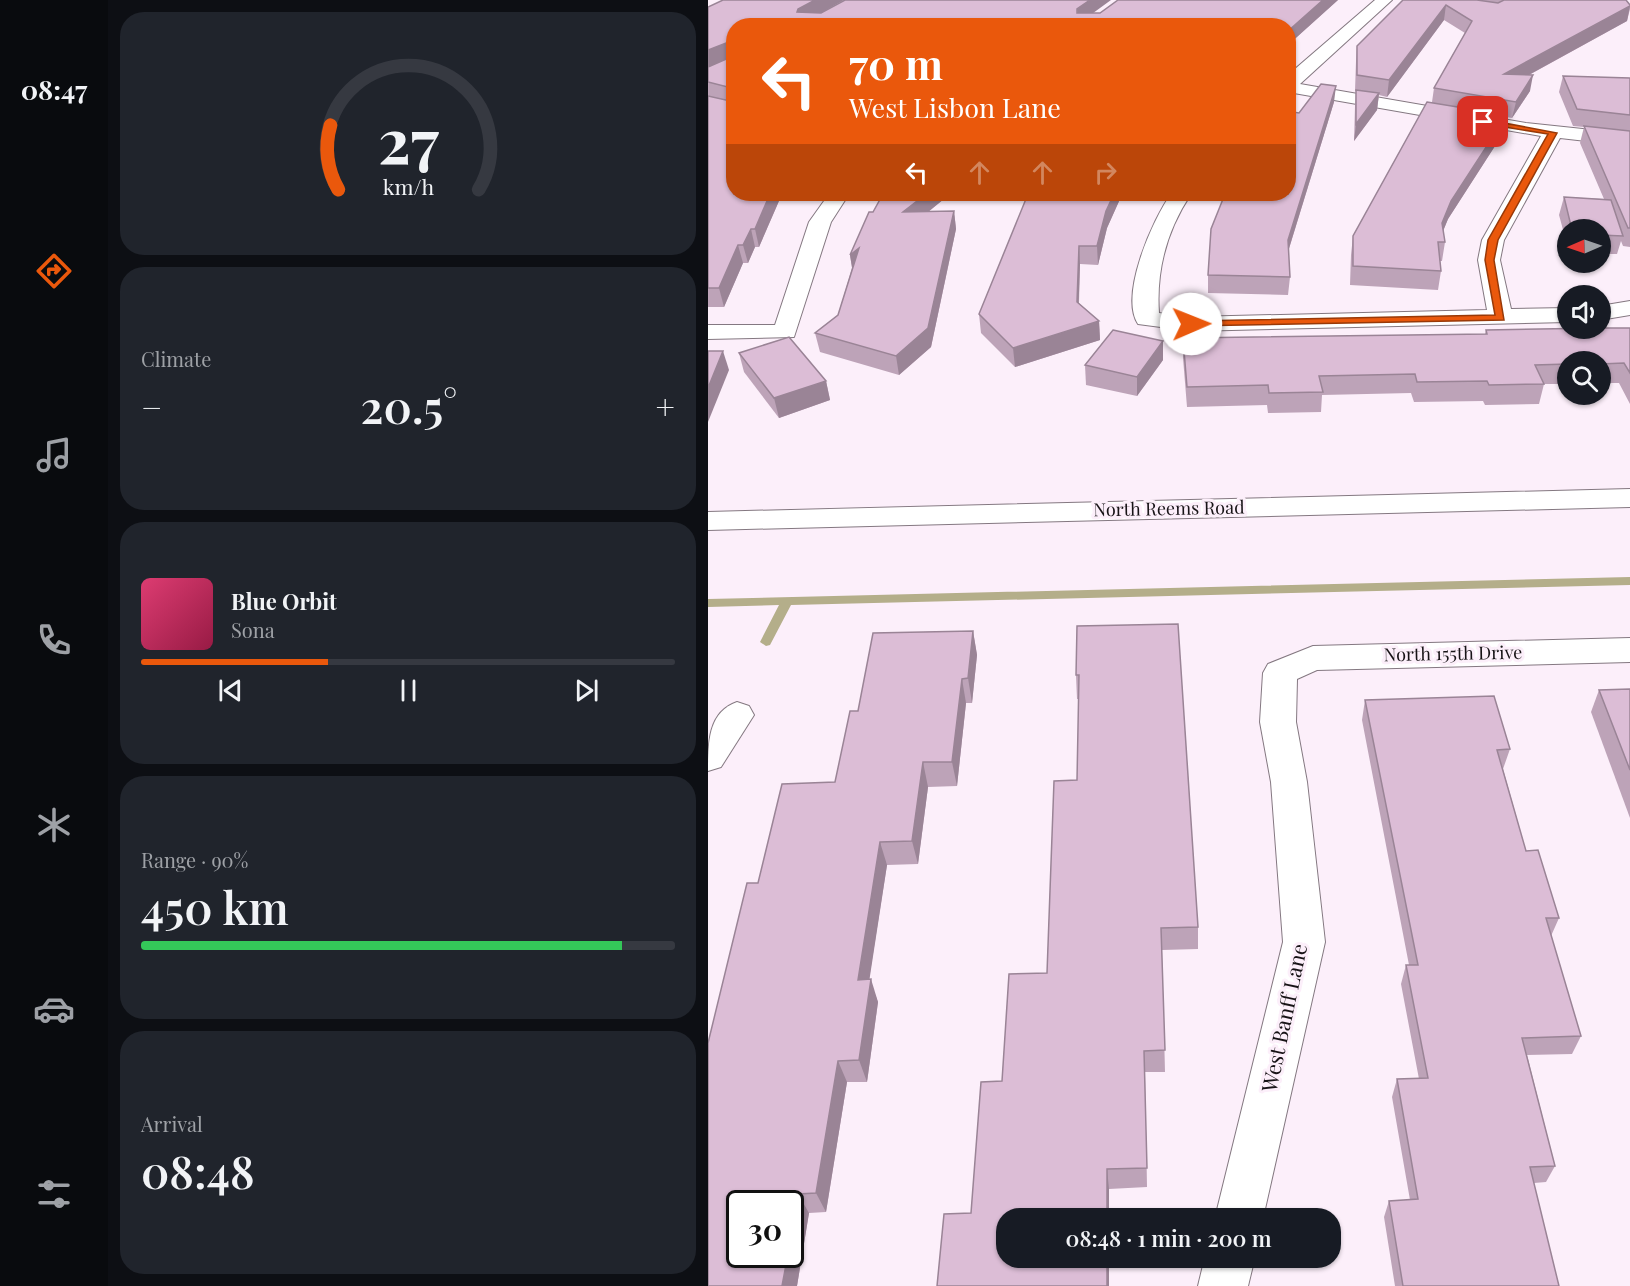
<!DOCTYPE html>
<meta charset="utf-8">
<style>
:root{--surface:#171b24;--page:#20242c;--text:#f1f3f6;--muted:#9ea1a6;--line:#363941;--accent:#ea580c}
body{margin:0;font-family:"Playfair Display",serif;background:var(--page);color:var(--text);height:100vh;display:flex;flex-direction:column;font-size:22px;white-space:nowrap}
*{box-sizing:border-box;margin:0}
p{font-size:20px;color:var(--muted)}
.icon{flex:none;width:33px;height:33px;fill:none;stroke:currentColor;stroke-width:2;stroke-linecap:round;stroke-linejoin:round}
.map{position:relative;flex:1;overflow:hidden}
.drawer{display:flex;flex-direction:column;gap:12px;padding:12px;background:#0d0f14;width:600px}
.drawer>*{flex:none}
.hud{position:absolute;left:18px;top:18px;width:570px;height:183px;border-radius:24px;box-shadow:0 2px 4px #0004;background:#ea580c;color:#fff;overflow:hidden}
.needle{width:39px;rotate:268deg}
.buttons{position:absolute;left:849px;top:219px;display:grid;gap:12px}
.buttons a{display:grid;place-items:center;width:54px;height:54px;border-radius:50%;background:var(--surface);box-shadow:0 2px 4px #0004;font-size:30px}
.speed{position:absolute;left:18px;top:1190px;display:flex;gap:12px;font-size:30px;font-weight:700;text-align:center}
.speed>*{display:grid;place-content:center;width:78px;height:78px;border-radius:50%;background:var(--surface);box-shadow:0 2px 4px #0004;line-height:1}
.speed .limit{border:3px solid #111;border-radius:9px;background:#fff;color:#111}
.pin{position:absolute;display:grid;place-items:center;width:51px;height:51px;color:#fff;margin:-26px;border-radius:12px;box-shadow:0 3px 9px #0006}
.me{position:absolute;width:66px;margin:-33px;rotate:89deg;stroke-linejoin:round;filter:drop-shadow(0 0 4px #0008)}
.turn{display:flex;align-items:center;gap:21px;height:126px;padding:0 24px;font-size:27px}
.turn .icon{width:78px;height:78px;stroke-width:2.5}
.turn b{display:block;font-size:42px;line-height:51px}
.lanes{display:flex;align-items:center;height:57px;padding:0 24px;background:#0003;justify-content:center;gap:30px;direction:ltr}
.lanes .off{opacity:.35}
.big{font-size:45px;font-weight:600;line-height:1.1}
.drawer .tile{flex:1;display:flex;flex-direction:column;justify-content:center;gap:9px;min-width:0;padding:0 21px;border-radius:24px;background:var(--page)}
.drawer .dial{align-items:center;gap:0}
.dial svg{height:156px;overflow:visible;fill:none;stroke:var(--line);stroke-width:7;stroke-linecap:round;text-anchor:middle}
.dial text{fill:var(--text);stroke:none}
.song{display:flex;align-items:center;gap:18px}
.cover{width:72px;height:72px;border-radius:9px;background:linear-gradient(135deg,hsl(340 70% 55%),hsl(340 70% 35%))}
.played{height:6px;border-radius:3px;background:linear-gradient(90deg,var(--accent) 35%,var(--line) 35%)}
.keys{display:flex;justify-content:space-around;direction:ltr}
.heat{display:flex;justify-content:space-between;align-items:center;font-size:33px;direction:ltr}
.charge{height:9px;border-radius:4px;background:linear-gradient(90deg,#34c759 90%,var(--line) 0)}
.trip{position:absolute;left:288px;top:1208px;width:345px;height:60px;border-radius:24px;background:var(--surface);box-shadow:0 2px 4px #0004;font-weight:600;line-height:60px;text-align:center}
main{display:flex;flex:1;min-height:0}
.dock{display:flex;flex-direction:column;width:108px;justify-content:space-around;align-items:center;background:#090b0e;color:var(--muted)}
.dock .icon{width:42px;height:42px}
.dock .active{color:var(--accent)}
.dock b{font-size:27px;color:var(--text)}
.map>svg:first-child{display:block}
.lines{fill:none;stroke-linecap:round;stroke-linejoin:round}
.stream{fill:#b4ae8a;fill-rule:evenodd}
.minor-casing{stroke:#847881;stroke-width:2}
.secondary-casing{stroke:#847881;stroke-width:2}
.minor{fill:#fff;fill-rule:evenodd}
.secondary{fill:#fff;fill-rule:evenodd}
.wall{fill:#bda3b8}
.shaded-wall{fill:#9a8496}
.building{fill:#dcbdd6;stroke:#9a8496;stroke-width:1.5}
.route{fill:#ea580c;stroke:#983908;stroke-width:1.5}
.labels{text-anchor:middle;stroke-width:6;stroke-linejoin:round;paint-order:stroke}
.street-label{font-size:18px;fill:#171316;stroke:#fceffa}
.near-street-label{font-size:21px;fill:#171316;stroke:#fceffa}
</style>
<main>
<nav class="dock">
<b>08:47</b>
<svg class="icon active" aria-label="directions" viewBox="0 0 24 24"><path d="M12 3l9 9-9 9-9-9zM9 14v-3h6M13 9l2 2-2 2"/></svg>
<svg class="icon" aria-label="music" viewBox="0 0 24 24"><path d="M9 18V5l10-2v13"/><circle cx="6" cy="18" r="3"/><circle cx="16" cy="16" r="3"/></svg>
<svg class="icon" aria-label="phone" viewBox="0 0 24 24"><path d="M5 4h4l2 5-3 2q2 4 5 5l2-3 5 2v4C11 20 4 13 5 4z"/></svg>
<svg class="icon" aria-label="climate" viewBox="0 0 24 24"><path d="M12 3v18M4 7l16 10M4 17L20 7"/></svg>
<svg class="icon" aria-label="car" viewBox="0 0 24 24"><path d="M5 17H2v-5l4-1 3-4h7l3 4 3 1v5h-3M9 17h6M6 11h13"/><circle cx="7" cy="17" r="2"/><circle cx="17" cy="17" r="2"/></svg>
<svg class="icon" aria-label="filters" viewBox="0 0 24 24"><path d="M4 7h16M4 17h16"/><circle cx="9" cy="7" r="2"/><circle cx="15" cy="17" r="2"/></svg>
</nav>
<section class="drawer">
<div class="tile dial"><svg viewBox="0 0 100 80">
<path d="M14 69A42 42 0 1 1 86 69"/>
<path d="M14 69A42 42 0 0 1 10 36" stroke="#ea580c"/>
<text x="50" y="56" font-size="32" font-weight="700">27</text>
<text x="50" y="72" font-size="11">km/h</text>
</svg></div>
<div class="tile"><p>Climate</p>
<div class="heat"><a>−</a><b class="big">20.5°</b><a>+</a></div>
</div>
<div class="tile">
<div class="song"><i class="cover"></i><div><b>Blue Orbit</b><p>Sona</p></div></div>
<div class="played"></div>
<div class="keys"><svg class="icon" aria-label="previous" viewBox="0 0 24 24"><path d="M18 5L8 12l10 7zM5 5v14"/></svg><svg class="icon" aria-label="pause" viewBox="0 0 24 24"><path d="M8 5v14M16 5v14"/></svg><svg class="icon" aria-label="next" viewBox="0 0 24 24"><path d="M6 5l10 7-10 7zM19 5v14"/></svg></div>
</div>
<div class="tile"><p>Range · 90%</p><b class="big">450 km</b><div class="charge"></div></div>
<div class="tile"><p>Arrival</p><b class="big">08:48</b></div>
</section>
<div class="map">
<svg width="922" height="1286" viewBox="0 0 922 1286">
<rect width="100%" height="100%" fill="#fceffa"/>
<g class="lines">
<path class="stream" d="M922,577v8l-839,20 -21,40 -4,1 -6,-4 19,-37 -71,2v-8z"/>
<defs>
<g id="minor">
<path d="M667,0h17l-92,84 226,39 104,11v12l-70,-8 -56,102 -4,20 11,49 57,-1v14l-377,9 -53,-7c-19,-29 15,-105 33,-130h20c-24,36 -35,76 -32,119l32,4 296,-7 -9,-50 4,-20 59,-104 -253,-44v-17z"/>
<path d="M121,194h20l-18,28 -37,115 -86,2v-14h67l34,-103z"/>
<path d="M922,301v14l-30,5v-14z"/>
<path d="M922,638v24l-313,8 -20,9 -1,43 11,60 18,160 -62,276h-48l68,-276 -12,-160 -11,-60 3,-49 5,-9 45,-18z"/>
<path d="M29,702l12,4 5,9 -33,52 -13,4c0,-28 0,-59 29,-69z"/>
<path d="M497,1257h50l-7,29h-50z"/>
</g>
<path id="secondary" d="M922,489v18l-922,23v-18z"/>
</defs>
<use href="#minor" class="minor-casing"/>
<use href="#secondary" class="secondary-casing"/>
<use href="#minor" class="minor"/>
<use href="#secondary" class="secondary"/>
</g>
<g class="wall">
<path d="M410,0h220l-50,45v-19h-554v168h48l-23,53h-4l-7,16h-5l-19,44h-16v-300l392,6z"/>
<path d="M695,0h223l4,5v4l-3,12 -98,54 1,16 -18,27 -6,-1 -2,15 -56,87 -5,12 2,11 -3,19h-2l1,10 -3,19 -88,-5 1,-30 2,-19 79,-134 2,-14 31,-55 -21,-13 -57,77 -8,-2 -2,15 -23,31 1,-35 1,-15h-1l1,-30 1,-15z"/>
<path d="M855,76l67,2v169l-7,-1 -2,-5 -4,13h-17v-24h-32v18l-9,-33 5,-18 40,2 -24,-56 4,-16 -11,-1 -14,-34z"/>
<path d="M626,102l-46,150 2,25 -2,18 -80,-2v-18l80,-81 11,-81z"/>
<path d="M175,194h67l-22,18 26,-1 2,18 -25,118 -32,28 -79,-23 -5,-19 23,-18 14,-47 -2,-13z"/>
<path d="M412,199l-13,29 -9,37 -18,-1 -1,39 20,18 1,19 -85,27 -34,-34 -2,-19z"/>
<path d="M922,328v76l-11,-21h-19v-21h-32v22h-24l-5,20 -54,1 -2,-4 -69,1 -3,-9 -89,2 -1,17 -53,1 -1,-8 -80,2 -4,-49v-20l302,-4 1,-4z"/>
<path d="M455,341v19l-26,36 -51,-11 -1,-20z"/>
<path d="M31,353l87,28 4,19 -51,18 -35,-46z"/>
<path d="M470,624l20,303v22l-36,1 3,122h-20l2,115 -38,2v29h-103v39h103v29h-172l7,-72 27,-1 10,-131 21,-1 7,-107 38,-1 7,-192 23,-1 2,-81h-2l-1,-24 1,-49z"/>
<path d="M265,631l4,24 -5,48h-6l-9,83 -29,1 -10,77 -31,1 -18,114 9,23 -11,80h-20l-21,130 -17,1 -12,73h-89l50,-403 77,-101 23,-71z"/>
<path d="M922,689v129l-39,-106 8,-22z"/>
<path d="M657,700l145,49 -7,20 23,82 33,67 -8,18 30,100 -9,18 -45,1 28,111 -9,16 -12,1 25,103h-164l-11,-69 5,-16 21,-1 -18,-103 5,-18h22l-18,-95 5,-19h3l-47,-245z"/>
</g>
<g class="shaded-wall">
<path d="M107,0h29l-43,24 -4,-12 1,-3z"/>
<path d="M382,0h21l-33,24 -1,-15z"/>
<path d="M615,0h15l-50,45v-14z"/>
<path d="M738,5l-2,15 -57,77 2,-17z"/>
<path d="M922,6l-3,15 -126,69 3,-16z"/>
<path d="M23,41l3,16 -26,11v-18z"/>
<path d="M825,75l-3,16 -18,27 4,-16z"/>
<path d="M628,86l-2,16 -48,156 2,-18z"/>
<path d="M671,93l-2,17 -23,31 2,-17z"/>
<path d="M799,115l-3,17 -56,87 -9,22 3,-18 9,-22z"/>
<path d="M62,194h12l-23,53 -4,-18z"/>
<path d="M218,194h24l-44,36 -3,-18z"/>
<path d="M406,194h10l-4,5 -13,29 -9,37 -1,-19 9,-35z"/>
<path d="M246,211l2,18 -25,118 -32,28 -3,-19z"/>
<path d="M43,229l4,18 -7,16 -5,-18z"/>
<path d="M30,245l5,18 -19,44 -5,-19z"/>
<path d="M371,246l1,18 -2,56 -1,-18z"/>
<path d="M151,248l-6,25 -3,-18z"/>
<path d="M391,321l1,19 -85,27 -2,-19z"/>
<path d="M455,341v19l-26,36v-19z"/>
<path d="M15,351l6,19 -21,52v-34z"/>
<path d="M118,381l4,19 -51,18 -5,-20z"/>
<path d="M265,631l4,24 -5,48 -4,-25z"/>
<path d="M254,679l4,24 -9,83 -5,-24z"/>
<path d="M215,762l5,25 -10,77 -6,-23z"/>
<path d="M172,842l7,23 -21,137 -8,-22z"/>
<path d="M163,979l7,23 -11,80 -8,-22z"/>
<path d="M130,1061l9,21 -21,130 -10,-19z"/>
<path d="M399,1169l2,20v29h-2z"/>
<path d="M90,1194l11,19 -12,73h-15l6,-32h2v-16z"/>
<rect x="399" y="1257" width="2" height="29"/>
</g>
<g class="building">
<path d="M15,0h92l-17,9 -1,3 24,1 24,-13h245l-13,9v4h23l18,-13h205l-35,31v-5h-554v168h36l-15,35h-4l-8,16h-5l-19,43h-11v-192l22,5 2,-2v-11l-24,-6v-15l23,-10v-16l-23,9v-43z"/>
<path d="M695,0h74l21,3 6,-3h122l4,5v1l-126,68 29,1 -17,27 -82,-14 38,-67 -26,-16 -57,75 -32,-5v-29z"/>
<path d="M855,76l67,2v37l-53,-6z"/>
<path d="M613,84l15,2 -48,154 2,37 -82,-2 3,-46 14,-35h63v-77l5,-5 6,1z"/>
<path d="M648,90l23,3 -23,31z"/>
<path d="M719,102l80,13 -56,86 -9,22 3,19h-7l3,29 -88,-5v-30z"/>
<path d="M876,126l46,5v97h-2z"/>
<path d="M175,194h43l-23,18 51,-1 -26,117 -32,28 -81,-23 23,-18 21,-67 -9,7 19,-43h4z"/>
<path d="M320,194h86l-8,17 -9,35h-18l-2,56 22,19 -86,27 -34,-34z"/>
<path d="M856,197l47,3 12,36 -23,-1v-5h-28z"/>
<path d="M892,328h30v45l-6,-10 -24,1v-2h-32v2l-33,1 9,19 -55,1 -2,-4 -70,1 -2,-8 -96,2 4,16 -54,1 -1,-8 -81,2 -4,-49 304,-4 -1,-4z"/>
<path d="M405,330l50,11 -26,36 -52,-12z"/>
<path d="M81,337l37,44 -52,17 -35,-45z"/>
<path d="M0,351h15l-15,37z"/>
<path d="M470,624l20,303 -37,1 4,122 -21,1 3,117 -40,1v49h-101v39h101v29h-170l7,-72 27,-1 10,-131 21,-1 7,-107 38,-1 7,-192 23,-1 2,-105h-3l1,-49z"/>
<path d="M265,631l-5,47 -6,1 -10,83h-29l-11,79 -32,1 -22,138 13,-1 -12,81 -21,1 -22,132 -18,1 -8,44v-35h-50v51h48l-6,32h-74v-243l39,-160h11l24,-99 53,-2 15,-71h8l15,-78z"/>
<path d="M922,689v81l-31,-80z"/>
<path d="M786,696l16,53 -13,1 29,101 12,-1 21,68h-13l35,118 -59,2 33,128 -25,1 29,119h-156l-14,-85 29,-2 -21,-120 31,-1 -22,-113h12l-53,-265z"/>
</g>
<path class="route" d="M775,119l74,14 -59,107 -4,20 10,60 -316,6v-4l3,-1 304,-6 -10,-55 3,-20 60,-106 -68,-11z"/>
<g class="labels">
<g class="street-label">
<text transform="translate(461 509) rotate(-1)" y="6">North Reems Road</text>
<text transform="translate(745 654) rotate(-1)" y="6">North 155th Drive</text>
</g>
<g class="near-street-label">
<text transform="translate(577 1018) rotate(-78)" y="7">West Banff Lane</text>
</g>
</g>
</svg>
<div class="buttons">
<a><svg class="needle" viewBox="-14 -14 28 28"><path d="M0-13l5 13h-10z" fill="#e53935"/><path d="M0 13l5-13h-10z" fill="#9ea1a6"/></svg></a>
<a><svg class="icon" aria-label="sound" viewBox="0 0 24 24"><path d="M4 9h4l5-4v14l-5-4H4zM17 9q2 3 0 6"/></svg></a>
<a><svg class="icon" aria-label="search" viewBox="0 0 24 24"><circle cx="10" cy="10" r="6"/><path d="M15 15l6 6"/></svg></a>
</div>
<div class="speed"><div class="limit">30</div></div>
<div class="pin" style="left:775px;top:122px;background:#d93025"><svg class="icon" aria-label="arrive" viewBox="0 0 24 24"><path d="M6 21V4h12l-3 4 3 4H6"/></svg></div>
<svg class="me" style="left:483px;top:324px" viewBox="-20 -20 40 40"><circle r="19" fill="#fff"/><path d="M0-13L10 11 0 6-10 11z" fill="#ea580c"/></svg>
<div class="trip">08:48 · 1 min · 200 m</div>
<div class="hud">
<div class="turn"><svg class="icon" aria-label="left" viewBox="0 0 24 24"><path d="M17 20v-9H6M10 6l-5 5 5 5"/></svg><div><b>70 m</b>West Lisbon Lane</div></div>
<div class="lanes"><svg class="icon" aria-label="left" viewBox="0 0 24 24"><path d="M17 20v-9H6M10 6l-5 5 5 5"/></svg><svg class="icon off" aria-label="ahead" viewBox="0 0 24 24"><path d="M12 20V5M6 11l6-6 6 6"/></svg><svg class="icon off" aria-label="ahead" viewBox="0 0 24 24"><path d="M12 20V5M6 11l6-6 6 6"/></svg><svg class="icon off" aria-label="right" viewBox="0 0 24 24"><path d="M7 20v-9h11M14 6l5 5-5 5"/></svg></div>
</div>
</div>
</main>
